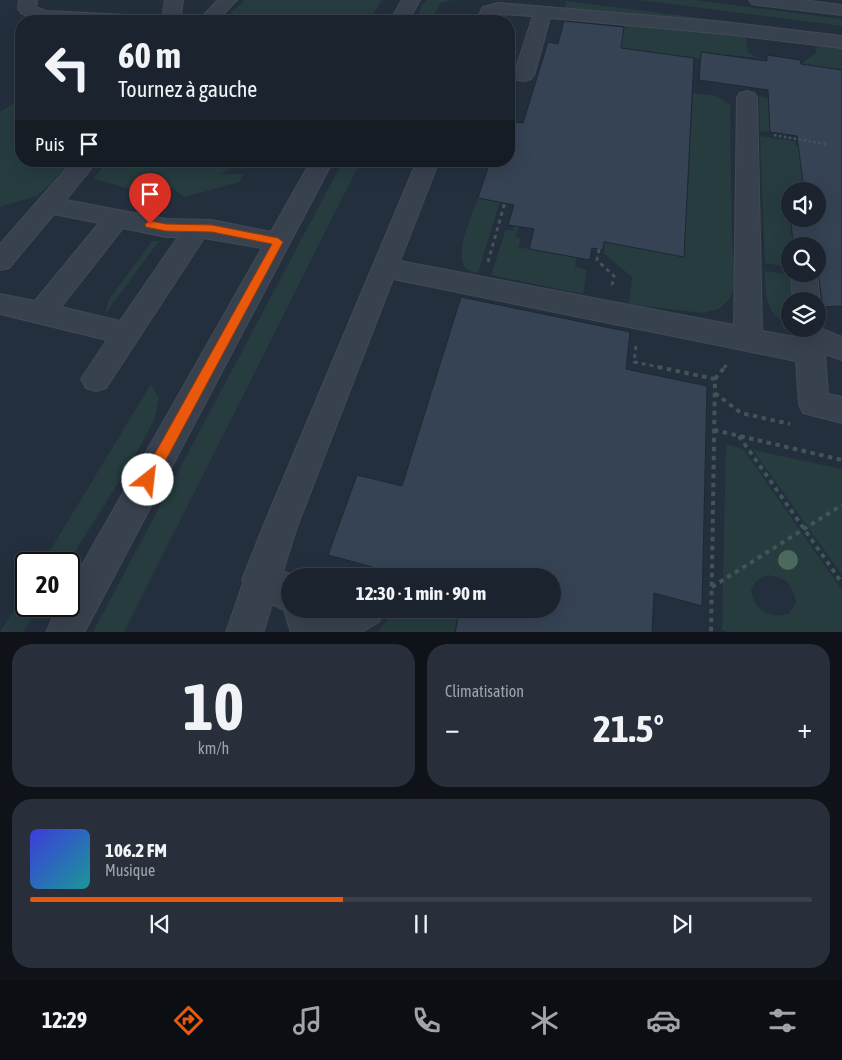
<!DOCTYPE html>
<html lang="fr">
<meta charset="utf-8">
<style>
:root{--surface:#1b232e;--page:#282f3a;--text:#f1f3f6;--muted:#a0a4aa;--line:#39404a;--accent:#ea580c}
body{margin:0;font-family:"Asap Condensed",sans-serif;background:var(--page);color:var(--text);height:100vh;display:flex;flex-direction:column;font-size:19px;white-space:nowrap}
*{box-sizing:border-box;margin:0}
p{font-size:16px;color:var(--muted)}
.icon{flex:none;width:28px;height:28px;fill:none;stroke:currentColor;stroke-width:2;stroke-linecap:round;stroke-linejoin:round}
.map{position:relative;height:632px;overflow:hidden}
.side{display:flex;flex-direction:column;gap:12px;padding:12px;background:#0f1319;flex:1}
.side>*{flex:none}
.banner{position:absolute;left:15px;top:15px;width:500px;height:152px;border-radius:20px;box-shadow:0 5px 20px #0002,0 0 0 1px var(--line);background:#1b232e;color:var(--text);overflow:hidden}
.tools{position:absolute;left:781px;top:182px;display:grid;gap:10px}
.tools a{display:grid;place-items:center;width:45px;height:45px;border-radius:50%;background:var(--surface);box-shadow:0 5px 20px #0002,0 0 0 1px var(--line);font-size:25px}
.speed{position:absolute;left:15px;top:552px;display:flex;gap:10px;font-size:25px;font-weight:700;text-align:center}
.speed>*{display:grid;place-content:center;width:65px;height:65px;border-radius:50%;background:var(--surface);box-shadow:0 5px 20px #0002,0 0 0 1px var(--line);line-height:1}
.speed .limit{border:2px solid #111;border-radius:8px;background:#fff;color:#111}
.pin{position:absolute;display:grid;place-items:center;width:42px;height:42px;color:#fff;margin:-51px -21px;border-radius:50% 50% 50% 0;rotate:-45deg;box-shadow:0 0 5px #0007}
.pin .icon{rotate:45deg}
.me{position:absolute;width:55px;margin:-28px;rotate:29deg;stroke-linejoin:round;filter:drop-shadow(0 0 4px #0008)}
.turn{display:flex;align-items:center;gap:18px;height:105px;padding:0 20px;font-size:22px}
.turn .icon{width:65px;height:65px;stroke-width:2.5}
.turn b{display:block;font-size:35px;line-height:42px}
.then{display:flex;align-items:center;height:48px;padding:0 20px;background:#0003;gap:10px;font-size:19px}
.big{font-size:38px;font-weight:700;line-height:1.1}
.side .tile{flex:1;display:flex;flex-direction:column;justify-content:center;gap:8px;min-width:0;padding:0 18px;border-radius:20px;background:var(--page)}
.side .dial{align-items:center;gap:0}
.dial b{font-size:65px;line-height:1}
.song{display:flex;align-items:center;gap:15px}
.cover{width:60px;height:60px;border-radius:8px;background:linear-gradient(135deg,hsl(240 70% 55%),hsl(180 70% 35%))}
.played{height:5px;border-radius:2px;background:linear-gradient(90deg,var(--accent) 40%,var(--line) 40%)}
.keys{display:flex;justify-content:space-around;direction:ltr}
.heat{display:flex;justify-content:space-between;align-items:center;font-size:28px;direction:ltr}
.side .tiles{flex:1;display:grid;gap:12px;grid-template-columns:1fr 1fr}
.tile:last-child{grid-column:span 2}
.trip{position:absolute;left:281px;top:568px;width:280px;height:50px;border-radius:25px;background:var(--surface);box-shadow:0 5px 20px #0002,0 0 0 1px var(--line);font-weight:700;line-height:50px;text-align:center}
.tab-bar{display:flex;height:80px;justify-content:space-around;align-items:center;background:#0b0e12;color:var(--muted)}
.tab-bar .icon{width:35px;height:35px}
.tab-bar .current{color:var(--accent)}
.tab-bar b{font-size:22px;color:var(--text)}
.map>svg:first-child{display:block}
.green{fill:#263c3f;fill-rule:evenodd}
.building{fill:#364354;stroke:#1f2835}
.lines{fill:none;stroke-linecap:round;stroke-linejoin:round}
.minor-casing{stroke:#414a57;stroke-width:2}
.path-far2{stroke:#3f5557;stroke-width:2.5;stroke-dasharray:2.5 2.5;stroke-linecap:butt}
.path-far1{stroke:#3f5557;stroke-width:3;stroke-dasharray:4 4;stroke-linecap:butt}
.path{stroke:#3f5557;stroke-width:4;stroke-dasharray:4.5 4.5;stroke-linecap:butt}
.minor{fill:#38414e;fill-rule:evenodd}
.tree{fill:#4b6a5d}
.route{fill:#ea580c;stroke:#983908}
</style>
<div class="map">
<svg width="842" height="633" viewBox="0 0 842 633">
<rect width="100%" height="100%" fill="#242f3e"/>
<g class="green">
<path d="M245,0h137l-13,21h-147z"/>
<path d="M427,0h25l-12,3 -9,18h-15l6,-16z"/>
<path d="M639,0h56l147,19v7z"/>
<path d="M566,1l276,35 -278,-24z"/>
<path d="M565,19l181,16 2,17 8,5 11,2 -66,-7 -1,7 -79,-11 3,-22z"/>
<path d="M842,46v24l-41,-6 15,-11v-6z"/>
<path d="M693,93l23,3 14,8 2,137 4,37 -5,19 -12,12 -17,4 -73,-9 3,-27 -27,-23 -1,-12 80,14z"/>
<path d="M759,96l9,2 2,34 -10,-1z"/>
<path d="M21,98v63h49l-20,24 -14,11 -36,11v-95z"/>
<path d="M760,136l35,5v4l4,1 5,44 -15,-2 4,58h-3v21l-25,-4z"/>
<path d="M108,161h141l-16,5 -12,8h22l-3,8 -56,15c-22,-20 -22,-7 -44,-6 -11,0 -33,-10 -47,-12z"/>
<path d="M343,161h18l-237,471h-31z"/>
<path d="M478,198l22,3 -22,72c-3,-1 -8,-2 -11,-4 -15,-13 6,-56 11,-71z"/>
<path d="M513,226l6,1 -4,10 6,1 -3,9 59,11 -2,9 12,3 -4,24 -92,-19 15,-46 7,2z"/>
<path d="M152,241h7l-54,73 3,-13z"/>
<path d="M765,271l29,4 1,26h-5v22c-25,-5 -25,-32 -25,-52z"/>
<path d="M151,384l8,14 -4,20 -21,40 -67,106h-25z"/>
<path d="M726,444l17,5 99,141v42l-112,1 -8,-3zM767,575c19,3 25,8 29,27l-7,12c-21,4 -33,-2 -38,-24l5,-9z"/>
<path d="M753,450l89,19v106z"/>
<path d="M26,590v16h14l-17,26h-23z"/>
<path d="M405,609h19l33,11 -3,12h-76l9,-12z"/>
</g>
<g class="building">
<path d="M564,21l60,6 -3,21 73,10 -10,199 -80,-15 -1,8 -11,-2 -2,12 -61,-11 5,-20 -26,-4 6,-20 -36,-7 12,-37h19v-40l14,2 25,-81 10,2z"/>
<path d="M701,52l66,9v-6l33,5 1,4 41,6v236l-24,1 4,-6 -4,-29v-26h-25l-2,-27h27v-28h-28v19l-2,-23 16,3 -7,-54 -27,-4 -2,-42 -69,-10z"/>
<path d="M461,297l169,35 -4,37 81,17 -5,220 -48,-13 -2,40h-197l5,-24h92v-33h-146l-78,-21 29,-80 45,11z"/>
</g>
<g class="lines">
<defs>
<g id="minor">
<path d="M19,0h18l-1,7 10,4 82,4 6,2 3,4h-96l-20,-8 -3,-4z"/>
<path d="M165,0h18l-3,21h-18z"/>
<path d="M218,0h19l-20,21h-19z"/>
<path d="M402,0h18l-12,21h-18z"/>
<path d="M749,0h54l39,5v10l-84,-10 -6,-1z"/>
<path d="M498,3l227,19 117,14v12l-117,-14 -175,-16 -16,57 -3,4 -7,2 -15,-2v-12l7,1 17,-52 -34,-2h-2l-3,7h-18l7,-14z"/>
<path d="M747,91l7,2 3,4 5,234 33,6 -1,-8h24v-8l4,8 20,8v23l-17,-6 3,40 14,3v26l-39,-10 -4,-9 -3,-43 -403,-82 -96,248 -14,44 12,5h-5v33h30l2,4 8,-4h54l-5,13 -19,11h-69l-7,-23 -12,-6 -9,29h-37l17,-50 -1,-3 21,-53 154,-366h22l-39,100 334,64 3,-228 3,-4z"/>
<path d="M73,161h24l-31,39 100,19 46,1 59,12 40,-71h22l-249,472h-38l12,-27h11v-18l193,-340 -58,-10 -98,150 -10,3 -10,-3 -5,-9 26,-39 -107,-26v-20l35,7 64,-78 -45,-9 -45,54 -9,2v-26zM123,228l43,9h12l-58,84 -59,-14z"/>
<path d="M791,274h26l3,27 -2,4v-4h-25z"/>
</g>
</defs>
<use href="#minor" class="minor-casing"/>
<path class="path-far2" d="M774,135l51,9v-3"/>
<g class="path-far1">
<path d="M599,249l-2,11 17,16 -2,9"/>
<path d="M488,262l17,-60"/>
<path d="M636,346l-2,16 30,6"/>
<path d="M724,368l3,-4"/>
</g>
<g class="path">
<path d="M658,367l57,12 -4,254"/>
<path d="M715,379l10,-12"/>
<path d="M715,393l26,20 49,11"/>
<path d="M714,430l128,30"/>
<path d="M739,436l103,147"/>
<path d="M712,587l130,-82"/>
</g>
<use href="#minor" class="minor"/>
</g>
<circle class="tree" cx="788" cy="560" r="10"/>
<path class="route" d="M150,221l16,3 46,1 66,13 5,4 -130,242 -5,2 -5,-2 -2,-4 2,-5 129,-231 -60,-12 -46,-1 -20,-4 -1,-3z"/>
</svg>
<div class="tools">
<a><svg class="icon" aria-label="sound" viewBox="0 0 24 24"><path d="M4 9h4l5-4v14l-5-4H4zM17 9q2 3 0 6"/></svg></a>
<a><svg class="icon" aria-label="search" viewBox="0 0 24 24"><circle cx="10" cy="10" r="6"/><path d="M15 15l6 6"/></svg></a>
<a><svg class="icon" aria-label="layers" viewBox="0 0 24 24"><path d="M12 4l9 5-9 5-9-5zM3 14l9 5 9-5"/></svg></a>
</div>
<div class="speed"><div class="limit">20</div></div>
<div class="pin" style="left:150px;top:224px;background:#d93025"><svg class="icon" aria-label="arrive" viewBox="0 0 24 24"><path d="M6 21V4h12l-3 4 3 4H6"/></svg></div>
<svg class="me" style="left:148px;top:480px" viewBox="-20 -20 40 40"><circle r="19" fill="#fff"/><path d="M0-13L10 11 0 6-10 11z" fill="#ea580c"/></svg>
<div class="trip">12:30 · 1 min · 90 m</div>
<div class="banner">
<div class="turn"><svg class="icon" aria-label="left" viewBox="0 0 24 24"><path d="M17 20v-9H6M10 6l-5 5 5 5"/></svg><div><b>60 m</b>Tournez à gauche</div></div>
<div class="then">Puis<svg class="icon" aria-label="arrive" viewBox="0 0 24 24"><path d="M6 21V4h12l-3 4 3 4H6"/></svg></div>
</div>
</div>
<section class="side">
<div class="tiles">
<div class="tile dial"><b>10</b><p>km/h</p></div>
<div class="tile"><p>Climatisation</p>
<div class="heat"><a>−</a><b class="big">21.5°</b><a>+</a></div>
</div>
<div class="tile">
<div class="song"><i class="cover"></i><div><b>106.2 FM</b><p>Musique</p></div></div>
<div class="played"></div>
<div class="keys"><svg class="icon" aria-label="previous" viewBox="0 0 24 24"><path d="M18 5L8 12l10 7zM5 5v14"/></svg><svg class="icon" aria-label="pause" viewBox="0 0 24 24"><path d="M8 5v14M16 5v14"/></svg><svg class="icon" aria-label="next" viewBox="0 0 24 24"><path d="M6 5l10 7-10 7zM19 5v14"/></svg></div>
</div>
</div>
</section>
<nav class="tab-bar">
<b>12:29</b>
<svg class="icon current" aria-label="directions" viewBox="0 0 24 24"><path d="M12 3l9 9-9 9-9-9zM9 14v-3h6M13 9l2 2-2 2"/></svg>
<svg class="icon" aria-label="music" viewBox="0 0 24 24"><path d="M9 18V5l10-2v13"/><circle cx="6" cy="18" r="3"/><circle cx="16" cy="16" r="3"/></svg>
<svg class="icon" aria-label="phone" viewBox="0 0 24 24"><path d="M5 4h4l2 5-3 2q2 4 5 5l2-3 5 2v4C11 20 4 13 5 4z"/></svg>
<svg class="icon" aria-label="climate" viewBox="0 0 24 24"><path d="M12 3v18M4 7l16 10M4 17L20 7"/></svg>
<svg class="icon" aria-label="car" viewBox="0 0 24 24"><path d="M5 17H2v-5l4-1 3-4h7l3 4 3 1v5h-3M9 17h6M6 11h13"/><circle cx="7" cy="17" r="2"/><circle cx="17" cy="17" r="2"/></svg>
<svg class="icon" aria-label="filters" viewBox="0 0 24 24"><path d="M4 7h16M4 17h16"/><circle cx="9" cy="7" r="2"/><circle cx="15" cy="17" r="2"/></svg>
</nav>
